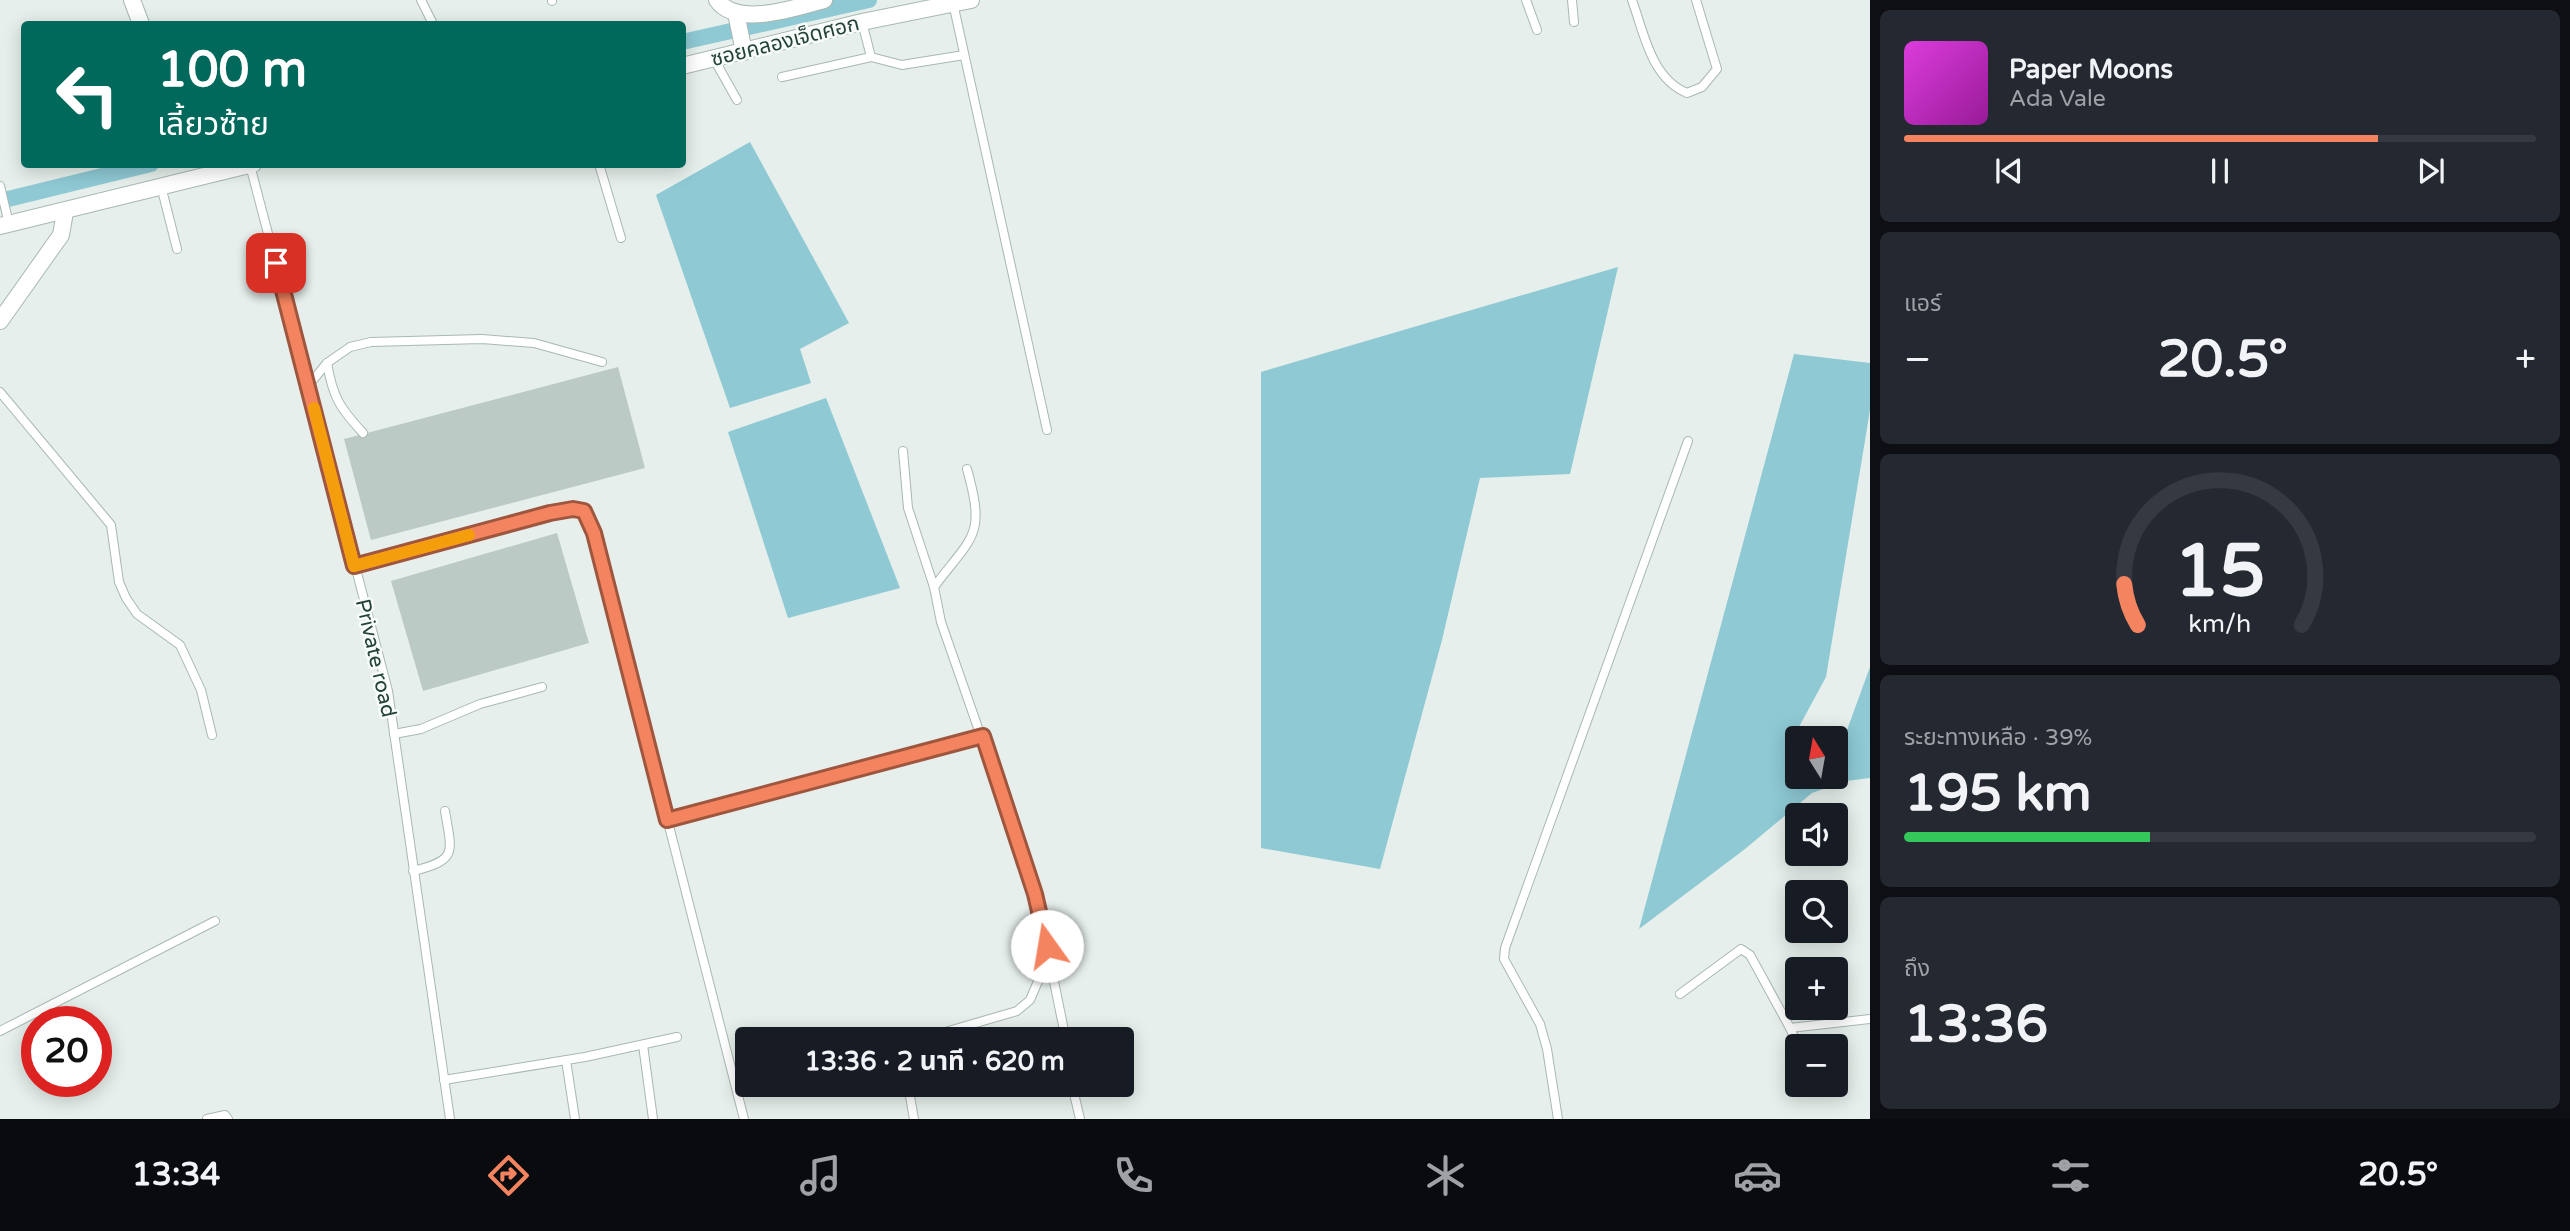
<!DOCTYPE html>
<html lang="th">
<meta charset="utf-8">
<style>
:root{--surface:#171b24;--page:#242831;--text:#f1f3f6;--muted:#9ea1a6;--line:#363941;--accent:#f4845f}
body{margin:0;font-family:"Varela Round","Noto Sans Thai",sans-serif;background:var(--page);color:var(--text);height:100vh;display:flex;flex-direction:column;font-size:26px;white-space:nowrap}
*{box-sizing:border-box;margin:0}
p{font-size:23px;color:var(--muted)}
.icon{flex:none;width:38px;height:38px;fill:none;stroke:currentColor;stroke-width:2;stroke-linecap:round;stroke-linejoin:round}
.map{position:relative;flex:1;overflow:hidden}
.panel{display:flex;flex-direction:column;gap:10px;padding:10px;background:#0d0f14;width:700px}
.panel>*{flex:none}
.top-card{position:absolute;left:21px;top:21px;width:665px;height:147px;border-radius:7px;box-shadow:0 4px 18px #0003;background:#00695c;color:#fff;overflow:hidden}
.needle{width:46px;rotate:349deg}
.fabs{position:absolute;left:1785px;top:726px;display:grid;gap:14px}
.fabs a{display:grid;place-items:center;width:63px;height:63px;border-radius:7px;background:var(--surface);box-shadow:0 4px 18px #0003;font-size:35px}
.speed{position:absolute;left:21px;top:1006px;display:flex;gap:14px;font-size:35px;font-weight:700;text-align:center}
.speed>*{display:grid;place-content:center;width:91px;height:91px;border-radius:50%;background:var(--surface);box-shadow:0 4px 18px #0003;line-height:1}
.speed .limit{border:10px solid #d22;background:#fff;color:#111}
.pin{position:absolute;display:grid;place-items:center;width:60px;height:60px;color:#fff;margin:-30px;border-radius:14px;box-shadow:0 4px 10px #0006}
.me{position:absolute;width:77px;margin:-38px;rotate:347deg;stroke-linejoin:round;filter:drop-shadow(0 0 5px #0008)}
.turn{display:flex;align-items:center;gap:24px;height:147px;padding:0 21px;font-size:32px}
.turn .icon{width:91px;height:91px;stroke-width:2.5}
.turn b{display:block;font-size:49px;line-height:60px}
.big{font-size:52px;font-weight:700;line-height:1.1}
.panel .card{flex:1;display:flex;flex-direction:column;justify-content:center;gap:10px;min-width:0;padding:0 24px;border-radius:10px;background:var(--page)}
.panel .dial{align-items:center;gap:0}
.dial svg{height:182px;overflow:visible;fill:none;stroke:var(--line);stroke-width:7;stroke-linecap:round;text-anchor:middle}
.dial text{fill:var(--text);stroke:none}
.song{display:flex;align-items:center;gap:21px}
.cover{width:84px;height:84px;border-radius:10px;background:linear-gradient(135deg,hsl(300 70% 55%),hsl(300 70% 35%))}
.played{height:7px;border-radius:4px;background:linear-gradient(90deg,var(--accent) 75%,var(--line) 75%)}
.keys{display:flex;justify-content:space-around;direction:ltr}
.heat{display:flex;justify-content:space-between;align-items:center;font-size:38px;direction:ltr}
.charge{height:10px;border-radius:5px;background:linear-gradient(90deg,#34c759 39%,var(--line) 0)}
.trip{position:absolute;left:735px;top:1027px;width:399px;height:70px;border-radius:7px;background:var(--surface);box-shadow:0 4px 18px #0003;font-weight:700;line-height:70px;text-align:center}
.tabs{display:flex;height:112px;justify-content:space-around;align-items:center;background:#090b0e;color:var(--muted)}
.tabs .icon{width:49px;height:49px}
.tabs .active{color:var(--accent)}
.tabs b{font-size:32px;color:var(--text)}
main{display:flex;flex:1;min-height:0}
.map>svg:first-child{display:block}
.water{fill:#8ec9d4}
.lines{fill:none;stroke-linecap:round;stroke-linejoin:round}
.canal{stroke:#8ec9d4;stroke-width:16}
.building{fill:#bbcac4}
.service-casing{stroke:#a8b8b2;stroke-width:10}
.minor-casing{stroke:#a8b8b2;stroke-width:18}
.service{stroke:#fff;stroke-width:8}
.minor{stroke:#fff;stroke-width:16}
.route-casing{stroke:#9f563e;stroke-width:18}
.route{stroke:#f4845f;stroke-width:12}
.slow{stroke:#f59e0b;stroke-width:12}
.labels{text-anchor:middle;stroke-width:5;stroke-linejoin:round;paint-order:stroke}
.street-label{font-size:21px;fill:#24423a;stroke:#f7fbf9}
</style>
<main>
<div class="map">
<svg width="1870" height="1119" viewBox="0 0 1870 1119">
<rect width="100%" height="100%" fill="#e6efeb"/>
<g class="water">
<path d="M750,142l99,181 -49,26 11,34 -81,25 -74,-213z"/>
<path d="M1618,267l-48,207 -90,4 -38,162 -62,229 -119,-21v-476z"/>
<path d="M1794,354l76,9v47l-44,267 -32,59 7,2h-4v39h39v-26l3,1 31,-85v111l-24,3 -34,12 -67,56 -106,80z"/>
<path d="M826,398l74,190 -112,30 -60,-186z"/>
</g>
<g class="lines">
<g class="canal">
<path d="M682,42l187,-42"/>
<path d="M0,201l151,-37"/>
</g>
</g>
<g class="building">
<path d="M618,367l27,101 -274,72 -27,-101z"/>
<path d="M557,533l32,110 -166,48 -32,-110z"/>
</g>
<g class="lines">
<defs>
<g id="service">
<path d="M421,0l12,24"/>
<path d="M552,0v1"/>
<path d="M1526,0l11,30"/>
<path d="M1572,0l2,22"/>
<path d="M1632,0c12,33 19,78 55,93l15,-6 15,-18 -21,-69"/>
<path d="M953,3l94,427"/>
<path d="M871,57l31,8 62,-10"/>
<path d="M714,59l23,41"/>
<path d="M782,77l89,-20 -9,-35"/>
<path d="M599,164l22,74"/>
<path d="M250,165l138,526 62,428"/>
<path d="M0,186l9,38"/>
<path d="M161,186l16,63"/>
<path d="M327,363c6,35 13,45 36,70"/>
<path d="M308,386l19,-23 23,-16 21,-5 111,-3 52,4 68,19"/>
<path d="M0,392l111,133 8,57 7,16 11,16 43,31 21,45 11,45"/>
<path d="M903,451l5,57 26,79 7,35 95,272 30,146"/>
<path d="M354,566l196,-53 23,-4 11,2 10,22 150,586"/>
<path d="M934,587c39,-52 52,-50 33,-118"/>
<path d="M394,734l27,-5 59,-25 62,-17"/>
<path d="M667,820l316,-84"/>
<path d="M413,871c45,-11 39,-18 32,-60"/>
<path d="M1680,994l61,-45 9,6 40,73 80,-9"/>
<path d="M1790,1028l8,18"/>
<path d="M0,1031l215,-110"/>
<path d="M918,1040l99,-29 13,-11 9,-21 14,-8"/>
<path d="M643,1045l10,74"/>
<path d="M566,1060l9,59"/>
<path d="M444,1080l141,-23 92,-20"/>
<path d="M908,1085l6,34"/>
<path d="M1072,1085l8,34"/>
<path d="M207,1119l18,-4 3,4"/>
<path d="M1558,1119l-11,-70 -7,-25 -36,-65 1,-11 183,-507"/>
</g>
<g id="minor">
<path d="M132,0l9,24"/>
<path d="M717,0c20,28 78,8 107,0"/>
<path d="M736,13l8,39"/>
<path d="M682,66l180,-44 109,-22"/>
<path d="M0,226l253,-62"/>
<path d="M0,321l61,-86 4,-23"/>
</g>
</defs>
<use href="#service" class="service-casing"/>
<use href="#minor" class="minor-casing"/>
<use href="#service" class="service"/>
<use href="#minor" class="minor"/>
</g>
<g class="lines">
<defs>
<path id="route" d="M276,263l78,303 196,-53 23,-4 11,2 10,22 73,287 316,-84 52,158 12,52"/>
</defs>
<use href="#route" class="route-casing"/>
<use href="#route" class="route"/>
<path class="slow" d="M314,408l40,158 115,-31"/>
</g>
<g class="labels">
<g class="street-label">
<text transform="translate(785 41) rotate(-14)" y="7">ซอยคลองเจ็ดศอก</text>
<text transform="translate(376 658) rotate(77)" y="7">Private road</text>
</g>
</g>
</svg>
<div class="fabs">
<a><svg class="needle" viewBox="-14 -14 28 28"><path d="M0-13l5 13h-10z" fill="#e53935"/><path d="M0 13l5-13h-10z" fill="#9ea1a6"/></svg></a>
<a><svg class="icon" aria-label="sound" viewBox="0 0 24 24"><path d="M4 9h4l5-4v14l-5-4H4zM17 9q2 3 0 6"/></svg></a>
<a><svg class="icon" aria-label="search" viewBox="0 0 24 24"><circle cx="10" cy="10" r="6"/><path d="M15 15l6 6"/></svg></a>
<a>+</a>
<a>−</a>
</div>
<div class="speed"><div class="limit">20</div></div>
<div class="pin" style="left:276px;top:263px;background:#d93025"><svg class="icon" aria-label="arrive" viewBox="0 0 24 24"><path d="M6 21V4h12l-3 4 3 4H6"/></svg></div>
<svg class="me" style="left:1047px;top:946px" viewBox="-20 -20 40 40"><circle r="19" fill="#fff"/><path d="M0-13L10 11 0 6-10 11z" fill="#f4845f"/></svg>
<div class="trip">13:36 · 2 นาที · 620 m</div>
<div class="top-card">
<div class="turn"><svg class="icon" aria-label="left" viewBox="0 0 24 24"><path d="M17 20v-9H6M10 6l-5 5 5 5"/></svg><div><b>100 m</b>เลี้ยวซ้าย</div></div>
</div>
</div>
<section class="panel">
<div class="card">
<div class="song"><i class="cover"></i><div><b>Paper Moons</b><p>Ada Vale</p></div></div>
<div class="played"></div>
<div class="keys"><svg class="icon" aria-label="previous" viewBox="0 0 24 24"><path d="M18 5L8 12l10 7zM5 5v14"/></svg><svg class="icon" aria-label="pause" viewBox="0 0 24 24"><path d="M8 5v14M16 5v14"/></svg><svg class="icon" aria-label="next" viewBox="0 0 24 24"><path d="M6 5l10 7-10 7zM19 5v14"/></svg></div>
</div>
<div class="card"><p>แอร์</p>
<div class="heat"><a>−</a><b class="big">20.5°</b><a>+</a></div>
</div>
<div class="card dial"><svg viewBox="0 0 100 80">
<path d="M14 69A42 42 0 1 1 86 69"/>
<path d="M14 69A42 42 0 0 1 8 51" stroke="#f4845f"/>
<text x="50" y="56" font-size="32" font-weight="700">15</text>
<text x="50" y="72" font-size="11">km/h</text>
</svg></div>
<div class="card"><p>ระยะทางเหลือ · 39%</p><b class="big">195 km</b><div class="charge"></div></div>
<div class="card"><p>ถึง</p><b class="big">13:36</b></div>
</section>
</main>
<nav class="tabs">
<b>13:34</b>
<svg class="icon active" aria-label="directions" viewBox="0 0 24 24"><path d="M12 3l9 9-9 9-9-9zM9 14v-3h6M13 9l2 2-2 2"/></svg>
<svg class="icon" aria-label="music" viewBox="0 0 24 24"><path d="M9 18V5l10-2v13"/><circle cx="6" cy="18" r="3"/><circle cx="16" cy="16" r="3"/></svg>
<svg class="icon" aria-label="phone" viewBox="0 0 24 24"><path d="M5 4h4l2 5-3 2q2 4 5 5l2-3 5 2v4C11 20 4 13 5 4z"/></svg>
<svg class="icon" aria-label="climate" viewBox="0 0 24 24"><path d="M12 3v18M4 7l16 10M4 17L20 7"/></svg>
<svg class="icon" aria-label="car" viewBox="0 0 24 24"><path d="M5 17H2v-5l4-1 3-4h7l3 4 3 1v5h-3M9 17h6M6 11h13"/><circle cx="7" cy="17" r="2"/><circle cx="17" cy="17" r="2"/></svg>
<svg class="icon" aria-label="filters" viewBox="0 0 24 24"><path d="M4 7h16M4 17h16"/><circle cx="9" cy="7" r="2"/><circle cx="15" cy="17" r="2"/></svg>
<b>20.5°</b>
</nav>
